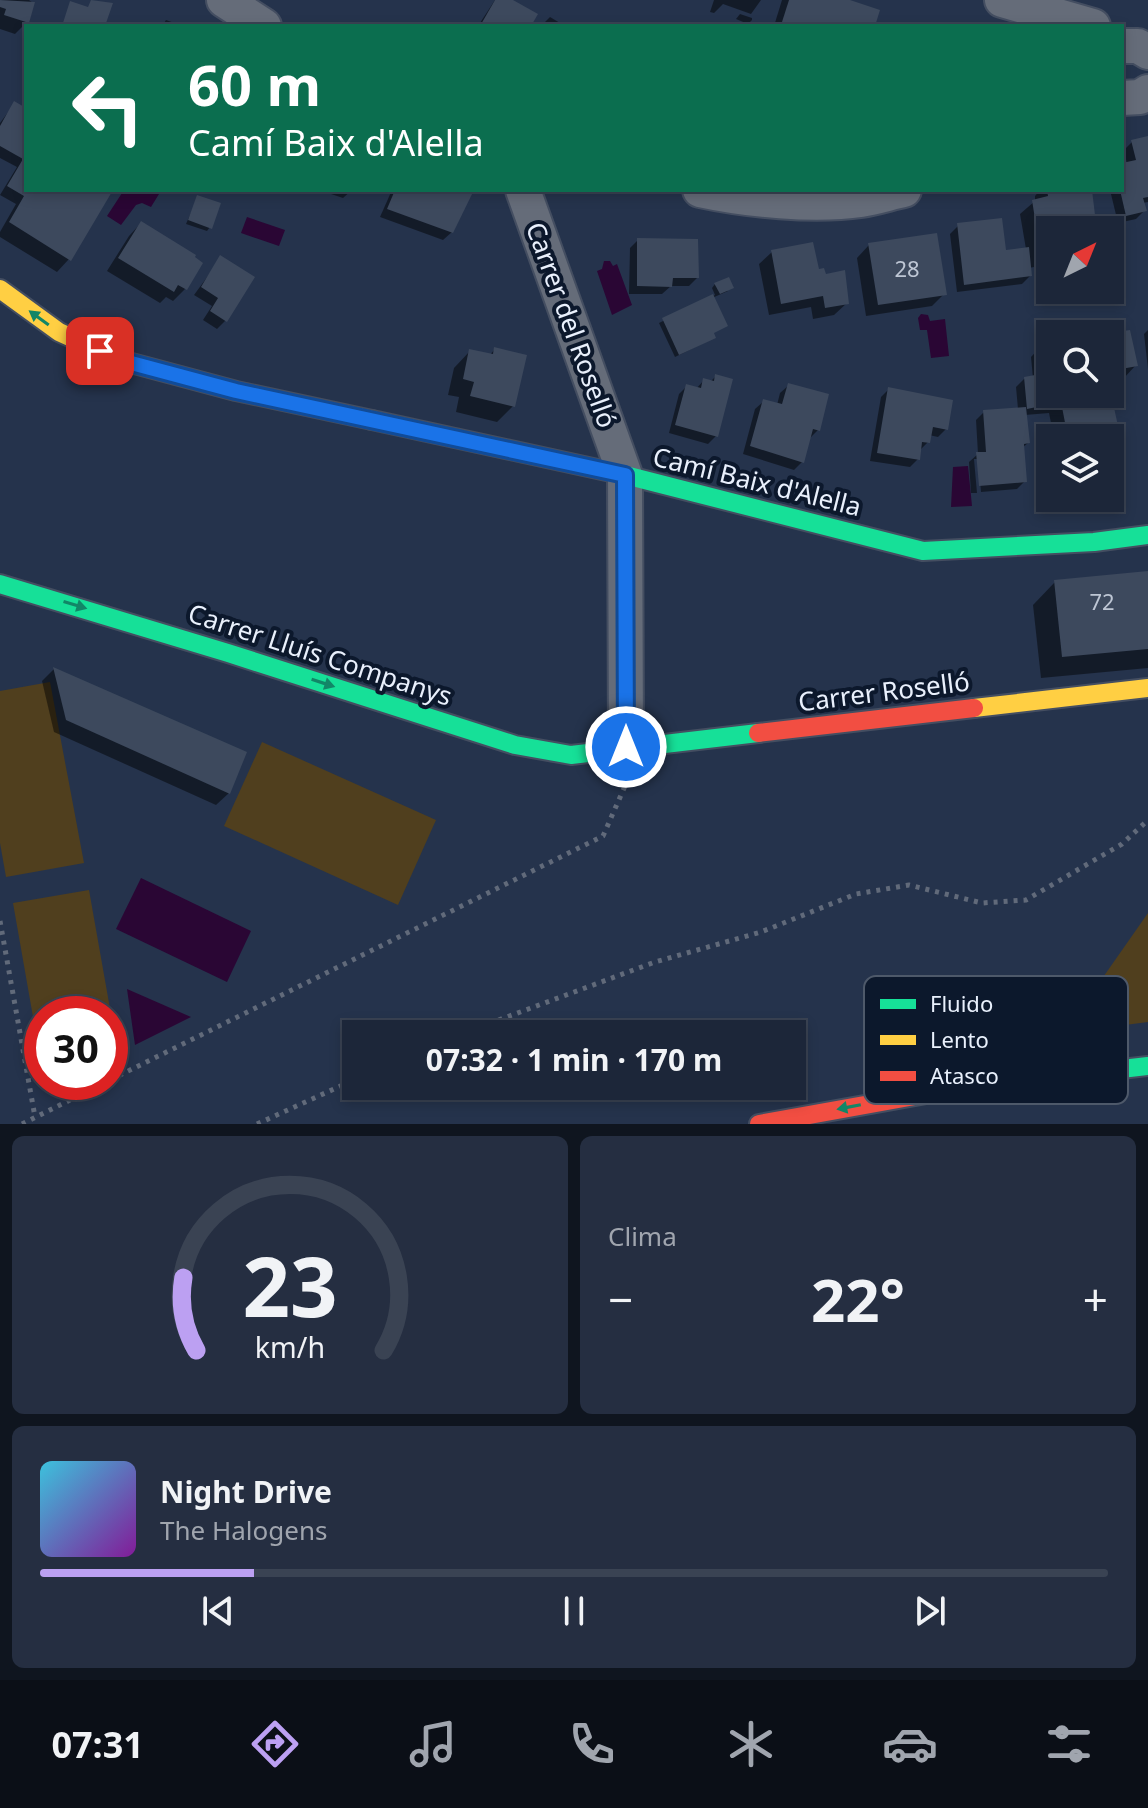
<!DOCTYPE html>
<html lang="es">
<meta charset="utf-8">
<style>
:root{--surface:#1c2639;--page:#252e41;--text:#f1f3f6;--muted:#a0a5ae;--line:#3a4353;--accent:#bca0f2}
body{margin:0;font-family:"Noto Sans",sans-serif;background:var(--page);color:var(--text);height:100vh;display:flex;flex-direction:column;font-size:30px;white-space:nowrap}
*{box-sizing:border-box;margin:0}
p{font-size:26px;color:var(--muted)}
.icon{flex:none;width:44px;height:44px;fill:none;stroke:currentColor;stroke-width:2;stroke-linecap:round;stroke-linejoin:round}
.map{position:relative;height:1124px;overflow:hidden}
.details{display:flex;flex-direction:column;gap:12px;padding:12px;background:#0f151f;flex:1}
.details>*{flex:none}
.guide{position:absolute;left:24px;top:24px;width:1100px;height:168px;border-radius:0px;box-shadow:0 4px 12px #0003,0 0 0 2px var(--line);background:#0b6e4f;color:#fff;overflow:hidden}
.needle{width:52px;rotate:43deg}
.buttons{position:absolute;left:1036px;top:216px;display:grid;gap:16px}
.buttons a{display:grid;place-items:center;width:88px;height:88px;border-radius:0px;background:var(--surface);box-shadow:0 4px 12px #0003,0 0 0 2px var(--line);font-size:40px}
.speed{position:absolute;left:24px;top:996px;display:flex;gap:16px;font-size:40px;font-weight:700;text-align:center}
.speed>*{display:grid;place-content:center;width:104px;height:104px;border-radius:50%;background:var(--surface);box-shadow:0 4px 12px #0003,0 0 0 2px var(--line);line-height:1}
.speed .limit{border:12px solid #d22;background:#fff;color:#111}
.pin{position:absolute;display:grid;place-items:center;width:68px;height:68px;color:#fff;margin:-34px;border-radius:16px;box-shadow:0 4px 12px #0006}
.me{position:absolute;width:88px;margin:-44px;rotate:0deg;stroke-linejoin:round;filter:drop-shadow(0 0 6px #0008)}
.turn{display:flex;align-items:center;gap:28px;height:168px;padding:0 32px;font-size:36px}
.turn .icon{width:104px;height:104px;stroke-width:2.5}
.turn b{display:block;font-size:56px;line-height:68px}
.big{font-size:60px;font-weight:700;line-height:1.1}
.details .card{flex:1;display:flex;flex-direction:column;justify-content:center;gap:12px;min-width:0;padding:0 28px;border-radius:12px;background:var(--page)}
.details .dial{align-items:center;gap:0}
.dial svg{height:208px;overflow:visible;fill:none;stroke:var(--line);stroke-width:7;stroke-linecap:round;text-anchor:middle}
.dial text{fill:var(--text);stroke:none}
.song{display:flex;align-items:center;gap:24px}
.cover{width:96px;height:96px;border-radius:12px;background:linear-gradient(135deg,hsl(190 70% 55%),hsl(290 70% 35%))}
.played{height:8px;border-radius:4px;background:linear-gradient(90deg,var(--accent) 20%,var(--line) 20%)}
.keys{display:flex;justify-content:space-around;direction:ltr}
.heat{display:flex;justify-content:space-between;align-items:center;font-size:44px;direction:ltr}
.details .tiles{flex:1;display:grid;gap:12px;grid-template-columns:1fr 1fr}
.card:last-child{grid-column:span 2}
.trip{position:absolute;left:342px;top:1020px;width:464px;height:80px;border-radius:0px;background:var(--surface);box-shadow:0 4px 12px #0003,0 0 0 2px var(--line);font-weight:700;line-height:80px;text-align:center}
.dock{display:flex;height:128px;justify-content:space-around;align-items:center;background:#0b0f17;color:var(--muted)}
.dock .icon{width:56px;height:56px}
.dock .active{color:var(--accent)}
.dock b{font-size:36px;color:var(--text)}
.map>svg:first-child{display:block}
.green{fill:#503f1e}
.water{fill:#2a0634}
.shadow{fill:#0007}
.building{fill:#3d495d}
.lines{fill:none;stroke-linecap:round;stroke-linejoin:round}
.street-casing{stroke:#444e61;stroke-width:38}
.fast-casing{stroke:#444e61;stroke-width:22}
.slow-casing{stroke:#444e61;stroke-width:22}
.jam-casing{stroke:#444e61;stroke-width:22}
.path{stroke:#616a7a;stroke-width:5;stroke-dasharray:4 6;stroke-linecap:butt}
.street{stroke:#656c79;stroke-width:34}
.fast{stroke:#16e098;stroke-width:18}
.slow{stroke:#ffcf43;stroke-width:18}
.jam{stroke:#f24e42;stroke-width:18}
.oneway{fill:#128667}
.route-casing{stroke:#114b97;stroke-width:20}
.route{stroke:#1a73e8;stroke-width:14}
.labels{text-anchor:middle;stroke-width:8;stroke-linejoin:round;paint-order:stroke}
.number-label{font-size:22px;fill:#bec6d4}
.street-label{font-size:26px;fill:#e9f0fc;stroke:#0c182c}
.key{fill:#0c182c;stroke:#4e596a;stroke-width:2}
.key-label{font-size:22px;fill:#e9f0fc}
</style>
<div class="map">
<svg width="1148" height="1124" viewBox="0 0 1148 1124">
<rect width="100%" height="100%" fill="#25334c"/>
<g class="green">
<path d="M50,682l34,181 -78,14 -6,-34v-152z"/>
<path d="M262,742l174,78 -38,85 -174,-79z"/>
<path d="M89,890l31,175 -10,1v-52h-68v54l-29,-165z"/>
<path d="M1148,913v109l-84,11z"/>
</g>
<g class="water">
<path d="M124,190h29l6,4 -8,13 -9,-4 -6,2 -15,20 -14,-9z"/>
<path d="M247,217l38,13 -6,16 -38,-13z"/>
<path d="M604,261h6l3,5 4,-2 15,41 -20,10 -15,-44 5,-2z"/>
<path d="M921,314l7,1 2,6 15,-2 4,37 -18,2 -4,-28h-7l-2,-12z"/>
<path d="M968,466l4,40 -21,1 2,-40z"/>
<path d="M141,878l110,53 -24,51 -111,-53z"/>
<path d="M127,989l64,28 -56,28z"/>
</g>
<g class="shadow">
<path d="M0,0h29l4,3 -6,19 -12,12 -15,-5z"/>
<path d="M495,0h14l20,26h-51z"/>
<path d="M714,0h47l-10,14 -28,-10 -9,9 -4,-1z"/>
<path d="M782,0h62l29,26h-99z"/>
<path d="M740,14l12,4v2l-4,4 -12,-5z"/>
<path d="M550,17l15,9h-24z"/>
<path d="M166,20l17,6h-21z"/>
<path d="M15,103l11,7v80h85l-42,69 -12,13 -57,-35v-5l16,-28 -16,-9 17,-28 -17,-9v-35z"/>
<path d="M1148,138v64l-5,1 1,8 -8,8 -18,4 -8,-33h12v-25l5,-1 -3,-14 8,-8z"/>
<path d="M319,190h33l-9,8z"/>
<path d="M392,190h80l-20,42 -9,8 -63,-23z"/>
<path d="M1040,190h50l3,24 -7,7 1,9h-37v48l-14,2 -2,-13 -5,1 1,8 -8,8 -65,8 -7,-58 8,-8 46,26 22,-3 -6,-35 15,-13v-5z"/>
<path d="M198,197l12,30 -3,4 -21,-7z"/>
<path d="M141,223l59,40 -15,26 -12,12 -7,-4 -6,6 -53,-32 22,-35z"/>
<path d="M638,240l59,38 -8,8h-18l-9,8h-33l1,-46z"/>
<path d="M869,245l75,49 -12,12 -66,10 -9,-58z"/>
<path d="M772,252l46,19 29,32 -13,12 -21,4 -2,-12 -42,8 -10,-51z"/>
<path d="M221,258l4,63 -8,8 -14,-9 9,-14 -18,-11z"/>
<path d="M715,284l13,7 -16,7 2,40 -39,19 -16,-34 56,-28 -3,-7z"/>
<path d="M1148,330v39l-4,-35z"/>
<path d="M1110,335l26,30 -12,13 -9,1 4,22 -7,7 6,27 -8,8v-5h-56l-5,-25 -24,2 3,28 -6,5 3,33 -8,8 -36,3 -3,-33h-4l3,34h-6l-2,-31 9,-8 -2,-34 8,-8 34,-3 -2,-22 8,-8 9,-1 -2,-21 12,-13 7,-1v51h60z"/>
<path d="M495,349l18,57 -16,16 -41,-10 3,-15 -11,-2 6,-27 16,-17 19,5z"/>
<path d="M716,376v60l-8,8 -39,-11 10,-39 8,-8 9,3 8,-9 6,2z"/>
<path d="M789,385l29,45 -8,8 -8,24 -8,8 -51,-16 12,-45 9,-8 13,4 3,-12z"/>
<path d="M889,389l57,40 -8,8 -9,-2 -1,7 -9,9 -1,8 -8,8 -40,-6 11,-64z"/>
<path d="M1148,573v95l-107,10 -8,-73 22,-23z"/>
<path d="M54,669l175,124 -13,12 -162,-73 -12,-51z"/>
</g>
<g class="building">
<path d="M0,0l35,2 -6,21 -25,-8 2,-6 -6,-2z"/>
<path d="M91,0l22,3 -8,23h-43l8,-25 18,6z"/>
<path d="M495,0h18l25,14 -7,12h-51z"/>
<path d="M789,0h61l30,10 -5,16h-81l-12,-4z"/>
<path d="M14,101l12,7v82h87l-42,71 -62,-39 15,-26 -17,-10 16,-27 -23,-13v-20z"/>
<path d="M1148,136v61l-5,1 4,13 -21,5 -6,-26h2v-27l14,-3 -5,-20z"/>
<path d="M395,190h79l-21,43 -66,-24z"/>
<path d="M1047,190h45l3,25 -8,1 2,14h-39l-2,39 -2,-13 -5,1 -9,-57 16,-4z"/>
<path d="M197,195l24,8 -9,26 -24,-9z"/>
<path d="M1002,218l4,32 23,-3 3,29 -68,9 -7,-62z"/>
<path d="M141,221l55,34 -1,2 8,6 -16,27 -9,-5 -4,7 -56,-34z"/>
<path d="M937,233l10,62 -69,10 -10,-62z"/>
<path d="M637,238l61,1 1,39h-26l-1,9 -35,-1z"/>
<path d="M813,242l6,27 5,-1 2,6 19,-4 4,34 -24,4 -2,-12 -42,8 -10,-54z"/>
<path d="M220,255l35,22 -28,45 -17,-11 8,-13 -17,-11z"/>
<path d="M729,277l5,11 -14,6 -6,-11z"/>
<path d="M713,294l15,32 -14,7 2,5 -37,17 -17,-37z"/>
<path d="M1130,330l8,36 -23,4 6,32 -8,1 7,32 -52,3 -7,-36 -34,7 -3,-32 22,-4 -4,-30 8,-2v53h60v-61z"/>
<path d="M494,347l33,8 -12,52 -45,-11 4,-14 -11,-3 6,-30 24,5z"/>
<path d="M715,374l18,5 -15,58 -43,-12 11,-41 15,4 2,-10 11,3z"/>
<path d="M788,383l41,11 -9,37 -7,-2 -9,34 -54,-17 13,-47 19,5z"/>
<path d="M888,387l65,13 -5,30 -15,-3 -3,16 -8,-1 -2,18 -43,-7z"/>
<path d="M1026,407l4,36 -6,1 3,38 -48,4 -3,-34h10l-3,-42z"/>
<path d="M1148,571v78l-86,8 -8,-77z"/>
<path d="M53,667l194,85 -17,42 -164,-74z"/>
</g>
<g class="lines">
<defs>
<g id="street">
<path d="M224,0l40,26"/>
<path d="M1002,0l91,26"/>
<path d="M1122,46h16l10,6"/>
<path d="M1122,98l18,-1 8,-5"/>
<path d="M523,190l102,285 1,272"/>
<path d="M700,190c47,10 113,17 161,10 14,-2 29,-7 43,-10"/>
</g>
<g id="fast">
<path d="M372,420l253,55 298,76 171,-9 54,-7"/>
<path d="M0,584l228,69 287,92 56,10 187,-22"/>
<path d="M965,1087l183,-21"/>
</g>
<g id="slow">
<path d="M0,289l59,43 61,28 116,31 136,29"/>
<path d="M974,708l174,-20"/>
</g>
<g id="jam">
<path d="M758,733l216,-25"/>
<path d="M759,1124l206,-37"/>
</g>
</defs>
<use href="#street" class="street-casing"/>
<use href="#fast" class="fast-casing"/>
<use href="#slow" class="slow-casing"/>
<use href="#jam" class="jam-casing"/>
<g class="path">
<path d="M0,921l35,196"/>
<path d="M461,1034l194,-72 106,-30 95,-38 53,-9 73,18 44,-3 96,-56 26,-24"/>
<path d="M110,1080l493,-244 22,-50"/>
<path d="M22,1124l84,-42"/>
<path d="M257,1124l99,-45"/>
</g>
<use href="#street" class="street"/>
<use href="#fast" class="fast"/>
<use href="#slow" class="slow"/>
<use href="#jam" class="jam"/>
</g>
<defs><path id="oneway-solid" d="M-6-.8H1V-3.2L6.5 0L1 3.2V.8H-6Z" transform="scale(2)"/></defs>
<g class="oneway">
<use href="#oneway-solid" transform="translate(39 318) rotate(-144)"/>
<use href="#oneway-solid" transform="translate(75 605) rotate(17)"/>
<use href="#oneway-solid" transform="translate(323 683) rotate(18)"/>
<use href="#oneway-solid" transform="translate(849 1107) rotate(169)"/>
</g>
<g class="lines">
<defs>
<path id="route" d="M100,351l20,9 116,31 389,84 1,272"/>
</defs>
<use href="#route" class="route-casing"/>
<use href="#route" class="route"/>
</g>
<g class="labels">
<g class="number-label">
<text x="907" y="277">28</text>
<text x="1102" y="610">72</text>
</g>
<g class="street-label">
<text transform="translate(571 325) rotate(70)" y="9">Carrer del Roselló</text>
<text transform="translate(757 482) rotate(14)" y="9">Camí Baix d'Alella</text>
<text transform="translate(320 655) rotate(18)" y="9">Carrer Lluís Companys</text>
<text transform="translate(884 692) rotate(-7)" y="9">Carrer Roselló</text>
</g>
</g>
<rect x="864" y="976" width="264" height="128" rx="12" class="key"/>
<rect x="880" y="999" width="36" height="10" fill="#16e098"/>
<rect x="880" y="1035" width="36" height="10" fill="#ffcf43"/>
<rect x="880" y="1071" width="36" height="10" fill="#f24e42"/>
<g class="key-label">
<text x="930" y="1012">Fluido</text>
<text x="930" y="1048">Lento</text>
<text x="930" y="1084">Atasco</text>
</g>
</svg>
<div class="buttons">
<a><svg class="needle" viewBox="-14 -14 28 28"><path d="M0-13l5 13h-10z" fill="#e53935"/><path d="M0 13l5-13h-10z" fill="#a0a5ae"/></svg></a>
<a><svg class="icon" aria-label="search" viewBox="0 0 24 24"><circle cx="10" cy="10" r="6"/><path d="M15 15l6 6"/></svg></a>
<a><svg class="icon" aria-label="layers" viewBox="0 0 24 24"><path d="M12 4l9 5-9 5-9-5zM3 14l9 5 9-5"/></svg></a>
</div>
<div class="speed"><div class="limit">30</div></div>
<div class="pin" style="left:100px;top:351px;background:#d93025"><svg class="icon" aria-label="arrive" viewBox="0 0 24 24"><path d="M6 21V4h12l-3 4 3 4H6"/></svg></div>
<svg class="me" style="left:626px;top:747px" viewBox="-20 -20 40 40"><circle r="17" fill="#1a73e8" stroke="#fff" stroke-width="3"/><path d="M0-11L8 9 0 5-8 9z" fill="#fff"/></svg>
<div class="trip">07:32 · 1 min · 170 m</div>
<div class="guide">
<div class="turn"><svg class="icon" aria-label="left" viewBox="0 0 24 24"><path d="M17 20v-9H6M10 6l-5 5 5 5"/></svg><div><b>60 m</b>Camí Baix d'Alella</div></div>
</div>
</div>
<section class="details">
<div class="tiles">
<div class="card dial"><svg viewBox="0 0 100 80">
<path d="M14 69A42 42 0 1 1 86 69"/>
<path d="M14 69A42 42 0 0 1 9 41" stroke="#bca0f2"/>
<text x="50" y="56" font-size="32" font-weight="700">23</text>
<text x="50" y="72" font-size="11">km/h</text>
</svg></div>
<div class="card"><p>Clima</p>
<div class="heat"><a>−</a><b class="big">22°</b><a>+</a></div>
</div>
<div class="card">
<div class="song"><i class="cover"></i><div><b>Night Drive</b><p>The Halogens</p></div></div>
<div class="played"></div>
<div class="keys"><svg class="icon" aria-label="previous" viewBox="0 0 24 24"><path d="M18 5L8 12l10 7zM5 5v14"/></svg><svg class="icon" aria-label="pause" viewBox="0 0 24 24"><path d="M8 5v14M16 5v14"/></svg><svg class="icon" aria-label="next" viewBox="0 0 24 24"><path d="M6 5l10 7-10 7zM19 5v14"/></svg></div>
</div>
</div>
</section>
<nav class="dock">
<b>07:31</b>
<svg class="icon active" aria-label="directions" viewBox="0 0 24 24"><path d="M12 3l9 9-9 9-9-9zM9 14v-3h6M13 9l2 2-2 2"/></svg>
<svg class="icon" aria-label="music" viewBox="0 0 24 24"><path d="M9 18V5l10-2v13"/><circle cx="6" cy="18" r="3"/><circle cx="16" cy="16" r="3"/></svg>
<svg class="icon" aria-label="phone" viewBox="0 0 24 24"><path d="M5 4h4l2 5-3 2q2 4 5 5l2-3 5 2v4C11 20 4 13 5 4z"/></svg>
<svg class="icon" aria-label="climate" viewBox="0 0 24 24"><path d="M12 3v18M4 7l16 10M4 17L20 7"/></svg>
<svg class="icon" aria-label="car" viewBox="0 0 24 24"><path d="M5 17H2v-5l4-1 3-4h7l3 4 3 1v5h-3M9 17h6M6 11h13"/><circle cx="7" cy="17" r="2"/><circle cx="17" cy="17" r="2"/></svg>
<svg class="icon" aria-label="filters" viewBox="0 0 24 24"><path d="M4 7h16M4 17h16"/><circle cx="9" cy="7" r="2"/><circle cx="15" cy="17" r="2"/></svg>
</nav>
